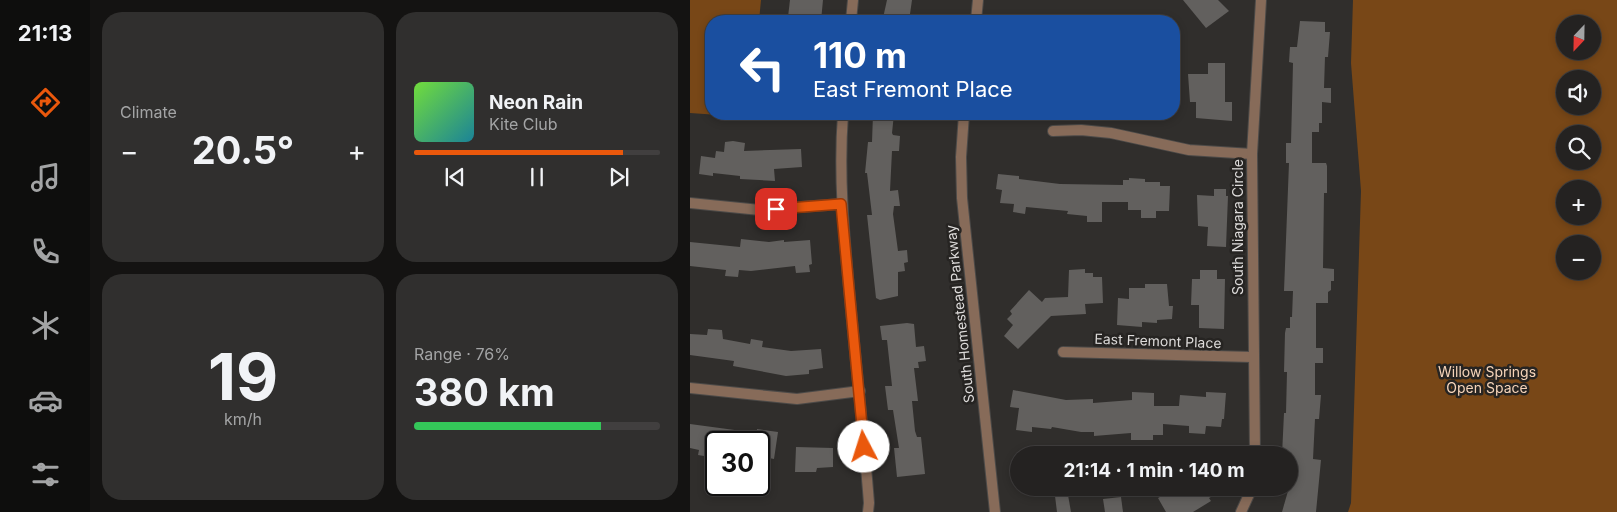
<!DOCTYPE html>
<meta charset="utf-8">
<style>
:root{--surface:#242221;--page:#302f2e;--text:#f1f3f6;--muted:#a3a4a5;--line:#413f3f;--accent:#ea580c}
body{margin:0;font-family:Inter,sans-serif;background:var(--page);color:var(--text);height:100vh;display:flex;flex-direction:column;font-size:19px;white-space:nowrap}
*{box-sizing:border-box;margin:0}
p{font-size:16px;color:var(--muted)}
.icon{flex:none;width:28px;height:28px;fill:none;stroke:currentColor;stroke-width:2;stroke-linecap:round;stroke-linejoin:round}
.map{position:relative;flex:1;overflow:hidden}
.sheet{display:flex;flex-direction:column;gap:12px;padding:12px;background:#141312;width:600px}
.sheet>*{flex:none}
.top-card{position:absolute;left:15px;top:15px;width:475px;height:105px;border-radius:20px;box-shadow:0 2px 8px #0003,0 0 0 1px var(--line);background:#1a4fa0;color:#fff;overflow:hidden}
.needle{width:32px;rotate:202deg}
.controls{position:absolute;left:866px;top:15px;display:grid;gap:10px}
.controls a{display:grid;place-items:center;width:45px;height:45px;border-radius:50%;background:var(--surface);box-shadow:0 2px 8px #0003,0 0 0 1px var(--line);font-size:25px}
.speed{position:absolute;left:15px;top:431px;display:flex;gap:10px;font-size:25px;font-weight:700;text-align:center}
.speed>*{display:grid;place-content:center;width:65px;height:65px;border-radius:50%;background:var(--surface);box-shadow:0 2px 8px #0003,0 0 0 1px var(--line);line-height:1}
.speed .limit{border:2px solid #111;border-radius:8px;background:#fff;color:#111}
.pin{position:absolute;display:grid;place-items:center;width:42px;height:42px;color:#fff;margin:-21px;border-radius:10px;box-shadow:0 2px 8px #0006}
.me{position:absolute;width:55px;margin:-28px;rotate:355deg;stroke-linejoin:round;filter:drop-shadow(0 0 4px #0008)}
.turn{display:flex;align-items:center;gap:18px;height:105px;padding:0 25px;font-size:22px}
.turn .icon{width:65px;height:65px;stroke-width:2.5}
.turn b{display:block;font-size:35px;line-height:42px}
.big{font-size:38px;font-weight:700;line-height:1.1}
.sheet .tile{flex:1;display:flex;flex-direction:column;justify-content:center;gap:8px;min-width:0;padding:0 18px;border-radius:20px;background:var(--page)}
.sheet .dial{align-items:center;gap:0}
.dial b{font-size:65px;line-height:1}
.song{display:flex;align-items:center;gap:15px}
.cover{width:60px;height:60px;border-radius:8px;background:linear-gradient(135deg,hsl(100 70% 55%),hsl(190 70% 35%))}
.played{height:5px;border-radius:2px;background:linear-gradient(90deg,var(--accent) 85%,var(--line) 85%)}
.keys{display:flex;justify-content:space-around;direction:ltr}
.heat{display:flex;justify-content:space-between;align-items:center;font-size:28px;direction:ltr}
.charge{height:8px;border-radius:4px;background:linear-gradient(90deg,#34c759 76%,var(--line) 0)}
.sheet .tiles{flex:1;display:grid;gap:12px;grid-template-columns:repeat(2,1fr)}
.trip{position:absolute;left:320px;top:446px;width:288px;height:50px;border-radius:25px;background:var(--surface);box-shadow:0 2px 8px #0003,0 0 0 1px var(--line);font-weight:700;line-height:50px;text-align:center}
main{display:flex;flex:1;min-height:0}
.dock{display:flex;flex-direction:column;width:90px;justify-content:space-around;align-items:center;background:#0e0e0d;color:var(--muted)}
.dock .icon{width:35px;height:35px}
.dock .active{color:var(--accent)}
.dock b{font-size:22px;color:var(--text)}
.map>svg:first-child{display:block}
.green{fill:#784717;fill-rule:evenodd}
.building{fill:#62605e}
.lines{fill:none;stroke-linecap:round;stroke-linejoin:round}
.street-casing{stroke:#4c4a48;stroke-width:12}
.street{stroke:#876b59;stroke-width:10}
.route-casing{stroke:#983908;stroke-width:12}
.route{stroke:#ea580c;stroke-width:9}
.labels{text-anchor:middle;stroke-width:5;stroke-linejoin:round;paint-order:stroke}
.street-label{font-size:14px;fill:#dddbda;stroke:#262422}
.park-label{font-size:14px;fill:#f6d4b9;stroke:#262422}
</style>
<main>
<nav class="dock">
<b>21:13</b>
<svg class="icon active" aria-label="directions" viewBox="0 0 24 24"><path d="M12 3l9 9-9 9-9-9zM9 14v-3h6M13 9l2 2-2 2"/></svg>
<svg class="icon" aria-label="music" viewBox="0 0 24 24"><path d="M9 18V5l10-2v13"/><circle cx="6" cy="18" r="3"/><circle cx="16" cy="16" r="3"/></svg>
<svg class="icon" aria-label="phone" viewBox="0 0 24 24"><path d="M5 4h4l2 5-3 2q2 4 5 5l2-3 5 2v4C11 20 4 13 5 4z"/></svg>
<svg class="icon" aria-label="climate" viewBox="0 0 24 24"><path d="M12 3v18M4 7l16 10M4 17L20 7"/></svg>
<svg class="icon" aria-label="car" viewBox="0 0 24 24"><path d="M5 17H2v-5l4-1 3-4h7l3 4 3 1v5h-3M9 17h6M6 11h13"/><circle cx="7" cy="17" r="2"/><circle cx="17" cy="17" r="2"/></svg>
<svg class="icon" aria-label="filters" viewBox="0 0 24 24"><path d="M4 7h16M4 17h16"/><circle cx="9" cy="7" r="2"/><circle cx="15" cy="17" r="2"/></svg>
</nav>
<section class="sheet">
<div class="tiles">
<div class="tile"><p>Climate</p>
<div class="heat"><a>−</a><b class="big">20.5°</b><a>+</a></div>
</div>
<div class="tile">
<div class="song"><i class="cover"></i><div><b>Neon Rain</b><p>Kite Club</p></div></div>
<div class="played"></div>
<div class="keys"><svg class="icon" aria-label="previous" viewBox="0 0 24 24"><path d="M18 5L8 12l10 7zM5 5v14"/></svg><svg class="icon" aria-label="pause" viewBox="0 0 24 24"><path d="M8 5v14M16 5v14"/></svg><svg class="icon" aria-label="next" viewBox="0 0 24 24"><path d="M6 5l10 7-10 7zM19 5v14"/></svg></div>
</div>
<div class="tile dial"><b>19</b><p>km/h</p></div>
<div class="tile"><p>Range · 76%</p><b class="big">380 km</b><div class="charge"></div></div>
</div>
</section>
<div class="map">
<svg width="927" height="512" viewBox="0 0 927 512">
<rect width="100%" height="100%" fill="#302e2c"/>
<g class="green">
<path d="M0,0h71l-2,21h-48v93h37l-1,3 -57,-4z"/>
<path d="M663,0h264v512h-269l3,-9 10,-312 -10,-128zM875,24h27v27h-27zM875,79h27v27h-27zM875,134h27v27h-27zM875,189h27v27h-27zM875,244h27v27h-27z"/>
</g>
<g class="building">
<path d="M100,0h33l-2,21 -33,-4z"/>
<path d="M197,0h25l-3,21 -26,-3z"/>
<path d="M493,0h35l11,11 -23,17z"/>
<path d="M610,21l25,1v10h5l-2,25h-3l-1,31h7v15l-9,-1v21h-3v9h-7v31h14l1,3v27h-3l-1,75 11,1v12h-3v9l-3,2v11h-12v45h7v15h-8v32h6l-2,24h-4l-2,40 8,1 -5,52h-34l6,-21 3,-27h-2v-9h-7l2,-42h2l1,-41h-3l1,-39 1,-5h4v-11h2l1,-26h-9l5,-128h-3v-20h5l1,-39 1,-41 -4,-1 1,-15h7z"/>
<path d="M518,63h17v39h7v19l-36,-3v-16h-6l-2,-28h20z"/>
<path d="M183,114h21l-2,19 1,2 7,1 -1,15h-7l-2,40 8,-1 2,16h-6l-1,8 5,37 9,-1 1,12 -4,1 1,8 -7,1v24l-18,4 -4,-2 -9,-83h5l-5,-42h-2l3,-31h4z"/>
<path d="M43,141l12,2 -1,8 57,-2 1,18 -28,2 1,12 -35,-2v-3l-27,-3v3l-14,-2 2,-18 14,2 1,-7 8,1 1,-10z"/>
<path d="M308,174l21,2v3l41,5 63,1v-5h6v-2l16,1v3h15v4h10l-1,25h-13v7h-15v-8h-13v-8h-26v20h-15v-6l-20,-2 1,-3 -42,-4 -1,7 -12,-2 1,-8 -14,-1 2,-13 -6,-1z"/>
<path d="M524,189h12v7h2l-2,51 -19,-1 1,-19 -10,-1 -1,-31 17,1z"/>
<path d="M51,239l28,3 15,-2v2l26,-2 2,24 -3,1 1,7 -14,1 -1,-7 -44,5 -12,-1 -1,7 -13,-1 1,-6 -36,-4v-24l50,5z"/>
<path d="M395,269v4h8v4h9l1,26 -18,1 1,10 -35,2 -33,33 -14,-13 9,-11 -6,-6 5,-5 -2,-3 19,-21 13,12 3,-4 23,-1 1,-27z"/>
<path d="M510,270h17v9h8l-1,50 -25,-1v-23h-8l1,-26h8z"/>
<path d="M455,284h22l2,22h4l-1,13 -15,1v3l-15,-1v5l-25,-2 1,-27 11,1v-11h16z"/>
<path d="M217,323l7,1 2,23 8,-1 2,15 -8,1 1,6h-5l4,33h-6l3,30 2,6h4l4,37 -28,3 -3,-29h5l-6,-38h-5l-3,-24h7l-5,-46h-5l-2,-14z"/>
<path d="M18,329l14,1 1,9 27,5 1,-5 12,2 -1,6 29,4 30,-2 2,19 -14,2v4l-23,2 -53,-10 1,-5 -44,-6v-21l17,1z"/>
<path d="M323,390l53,10 27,-1v4l39,-3v-8l22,1v13h25l1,-11 26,2v-5l20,1 -2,26h-2l-1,8 -15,-1 -1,8 -16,-1v-7l-26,-2v11h-10v5h-22v-7l-37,3v-4h-13l-29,-5 -1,2 -19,-2v5l-16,-2 3,-22 -9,-1z"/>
<path d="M0,424l67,9v-4l21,3 -4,27 -15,-3v-14h-43v8h-5l-1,7 -12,-2 1,-5 -9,-2z"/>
<path d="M106,447l37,1v19l-16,1 -1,4h-21z"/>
<path d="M487,488h51l-19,10 2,3 -18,11h-27l-8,-14z"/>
<path d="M378,495l3,17h-14l-2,-16z"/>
<path d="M431,497l2,15h-18l-2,-13z"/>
</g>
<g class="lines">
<defs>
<g id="street">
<path d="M161,21l2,-21"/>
<path d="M286,21l2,-21"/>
<path d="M153,114c-5,66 2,130 8,196 6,64 13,129 18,193l-1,9"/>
<path d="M274,114l-3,43 1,41 33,314"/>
<path d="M363,131l28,-1 30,3 78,17 63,4"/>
<path d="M0,203l70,7 81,-6"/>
<path d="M373,352l189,5"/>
<path d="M0,388l107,11 63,-8"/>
<path d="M565,455l-3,-301 9,-154"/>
<path d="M551,512l11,-24"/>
</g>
</defs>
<use href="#street" class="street-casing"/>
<use href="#street" class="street"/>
</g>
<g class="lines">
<defs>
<path id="route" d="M86,209l65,-5 23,243"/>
</defs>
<use href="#route" class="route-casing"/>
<use href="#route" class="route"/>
</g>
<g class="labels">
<g class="street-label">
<text transform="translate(548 227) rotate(-90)" y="5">South Niagara Circle</text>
<text transform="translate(270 314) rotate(-96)" y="5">South Homestead Parkway</text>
<text transform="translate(468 341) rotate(2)" y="5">East Fremont Place</text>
</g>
<g class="park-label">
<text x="797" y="377">Willow Springs<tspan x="797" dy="16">Open Space</tspan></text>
</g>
</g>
</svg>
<div class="controls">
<a><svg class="needle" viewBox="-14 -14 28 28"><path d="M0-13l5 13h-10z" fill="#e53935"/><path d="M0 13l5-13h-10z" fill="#a3a4a5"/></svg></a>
<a><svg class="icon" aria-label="sound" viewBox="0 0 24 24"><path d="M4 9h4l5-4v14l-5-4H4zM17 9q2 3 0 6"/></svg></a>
<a><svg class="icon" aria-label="search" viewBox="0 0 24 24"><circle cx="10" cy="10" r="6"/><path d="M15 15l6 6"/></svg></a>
<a>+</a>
<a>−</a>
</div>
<div class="speed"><div class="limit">30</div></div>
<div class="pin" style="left:86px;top:209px;background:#d93025"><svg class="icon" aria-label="arrive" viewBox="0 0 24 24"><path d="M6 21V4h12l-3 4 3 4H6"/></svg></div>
<svg class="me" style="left:174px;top:447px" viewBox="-20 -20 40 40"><circle r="19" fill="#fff"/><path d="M0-13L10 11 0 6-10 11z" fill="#ea580c"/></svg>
<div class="trip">21:14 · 1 min · 140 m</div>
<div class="top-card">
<div class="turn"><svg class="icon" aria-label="left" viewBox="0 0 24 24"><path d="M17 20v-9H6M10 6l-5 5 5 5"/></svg><div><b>110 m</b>East Fremont Place</div></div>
</div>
</div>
</main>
